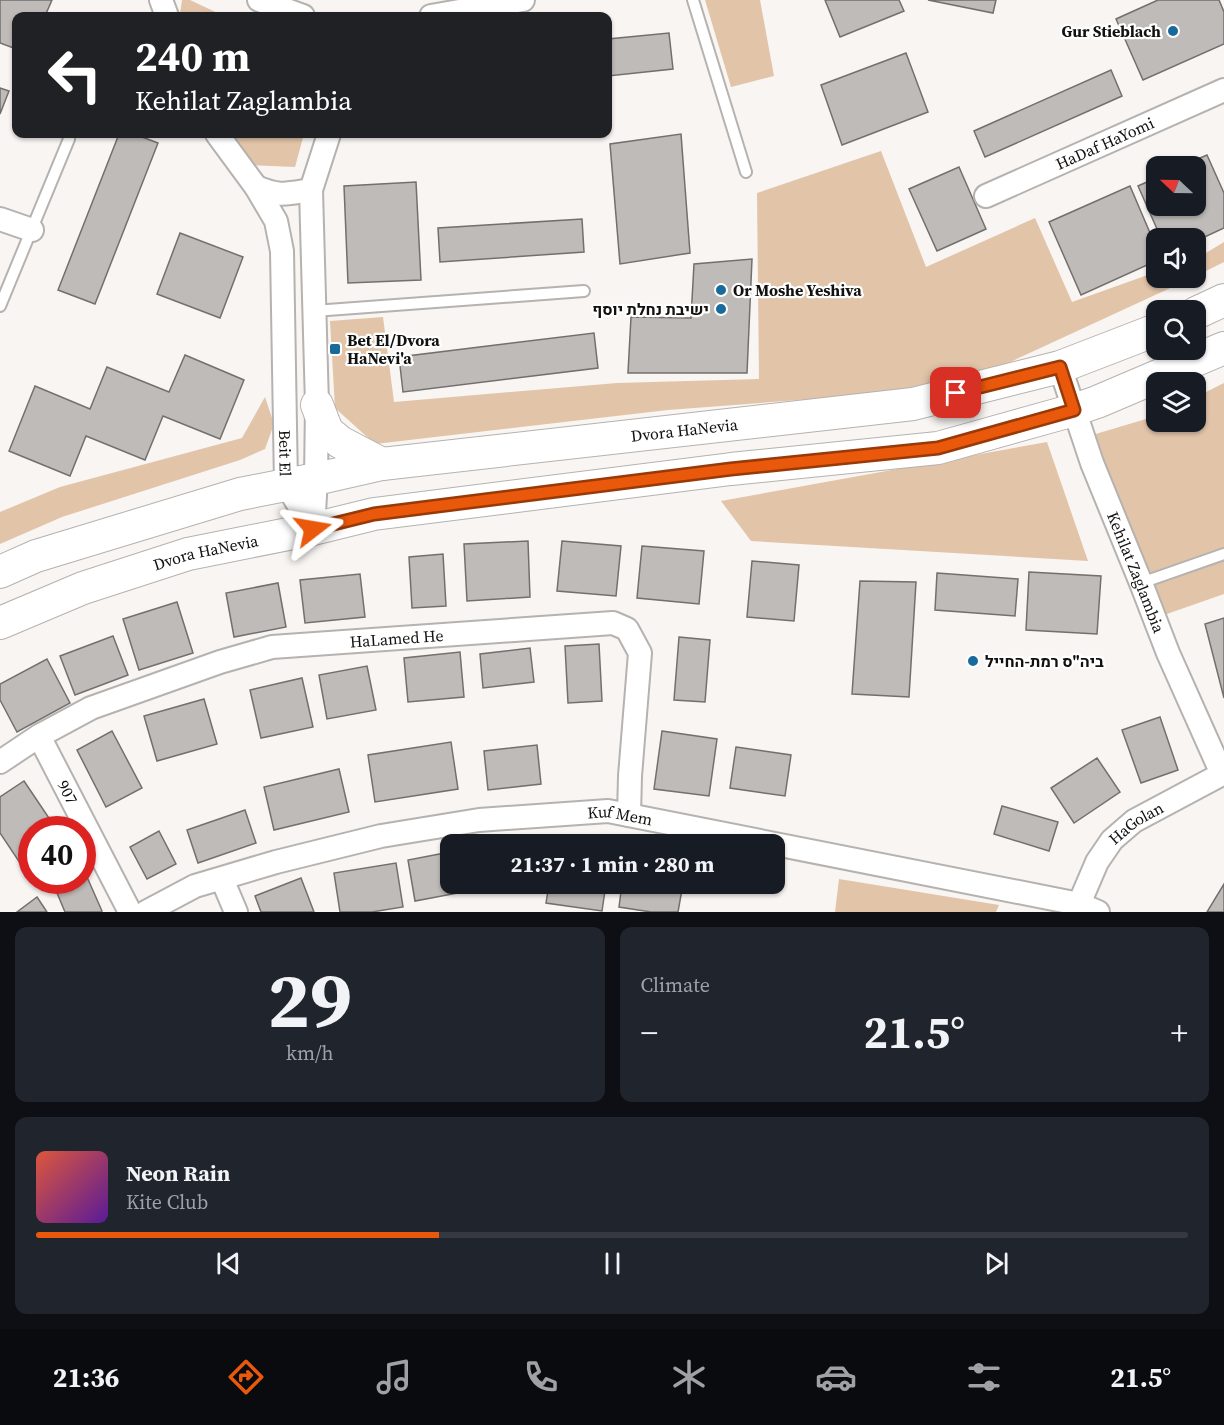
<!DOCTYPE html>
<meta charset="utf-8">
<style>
:root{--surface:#171b24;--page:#20242c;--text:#f1f3f6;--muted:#9ea1a6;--line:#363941;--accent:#ea580c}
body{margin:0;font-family:"Source Serif 4",Heebo,serif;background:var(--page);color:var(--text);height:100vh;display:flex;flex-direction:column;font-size:22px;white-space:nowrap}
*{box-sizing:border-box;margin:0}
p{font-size:20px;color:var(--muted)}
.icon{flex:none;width:33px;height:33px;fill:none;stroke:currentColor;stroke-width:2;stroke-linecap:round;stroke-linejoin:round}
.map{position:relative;height:912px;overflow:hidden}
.details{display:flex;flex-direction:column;gap:15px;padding:15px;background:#0d0f14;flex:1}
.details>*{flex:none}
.hud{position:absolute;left:12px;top:12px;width:600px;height:126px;border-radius:12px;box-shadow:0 2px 4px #0004;background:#202124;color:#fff;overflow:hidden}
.needle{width:39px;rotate:292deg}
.fabs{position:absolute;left:1146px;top:156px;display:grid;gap:12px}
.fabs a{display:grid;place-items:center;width:60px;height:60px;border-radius:12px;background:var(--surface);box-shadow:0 2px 4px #0004;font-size:30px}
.speed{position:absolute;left:18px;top:816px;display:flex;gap:12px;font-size:30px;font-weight:700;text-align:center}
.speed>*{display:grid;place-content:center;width:78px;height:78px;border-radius:50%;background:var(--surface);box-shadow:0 2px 4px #0004;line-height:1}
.speed .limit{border:9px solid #d22;background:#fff;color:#111}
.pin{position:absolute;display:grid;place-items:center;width:51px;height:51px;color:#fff;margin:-26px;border-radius:12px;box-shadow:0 3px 9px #0006}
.me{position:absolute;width:66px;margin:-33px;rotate:76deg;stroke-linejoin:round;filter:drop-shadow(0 0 4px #0008)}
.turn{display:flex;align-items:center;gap:21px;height:126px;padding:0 24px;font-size:27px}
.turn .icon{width:78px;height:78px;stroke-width:2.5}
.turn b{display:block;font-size:42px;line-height:51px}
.big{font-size:45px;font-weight:700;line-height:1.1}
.details .card{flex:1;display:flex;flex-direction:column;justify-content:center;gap:9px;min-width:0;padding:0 21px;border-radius:12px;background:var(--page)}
.details .dial{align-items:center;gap:0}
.dial b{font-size:78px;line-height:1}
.song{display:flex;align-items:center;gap:18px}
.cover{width:72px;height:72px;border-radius:9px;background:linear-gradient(135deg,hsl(10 70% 55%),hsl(270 70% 35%))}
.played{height:6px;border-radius:3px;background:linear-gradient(90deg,var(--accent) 35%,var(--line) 35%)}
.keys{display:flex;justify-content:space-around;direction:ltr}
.heat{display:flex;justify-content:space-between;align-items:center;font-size:33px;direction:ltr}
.details .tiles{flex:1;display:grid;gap:15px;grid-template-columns:1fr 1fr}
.card:last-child{grid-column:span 2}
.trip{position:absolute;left:440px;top:834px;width:345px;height:60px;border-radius:12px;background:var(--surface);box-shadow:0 2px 4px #0004;font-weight:700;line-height:60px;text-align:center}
.tab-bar{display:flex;height:96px;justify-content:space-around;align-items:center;background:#090b0e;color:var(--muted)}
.tab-bar .icon{width:42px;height:42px}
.tab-bar .active{color:var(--accent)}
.tab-bar b{font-size:27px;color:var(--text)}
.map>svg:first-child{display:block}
.green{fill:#e2c4a9}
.building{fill:#bfbbb8;stroke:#736f6d;stroke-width:1.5}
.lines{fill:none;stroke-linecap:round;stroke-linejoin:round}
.lane-casing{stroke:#b5b2af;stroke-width:14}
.street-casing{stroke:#b5b2af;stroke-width:26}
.secondary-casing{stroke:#b5b2af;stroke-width:34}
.lane{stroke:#fff;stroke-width:10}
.street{stroke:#fff;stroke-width:22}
.secondary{stroke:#fff;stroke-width:32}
.route-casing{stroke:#983908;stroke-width:15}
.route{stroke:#ea580c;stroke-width:10}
.poi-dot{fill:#1a699b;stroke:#fff;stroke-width:2}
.labels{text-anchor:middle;stroke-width:4.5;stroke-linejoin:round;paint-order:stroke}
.poi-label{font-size:16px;font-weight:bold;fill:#121110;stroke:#fff;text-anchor:start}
.street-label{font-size:16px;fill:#121110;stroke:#fff}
</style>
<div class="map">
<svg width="1224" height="912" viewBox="0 0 1224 912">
<rect width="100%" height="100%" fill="#f8f5f2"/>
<g class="green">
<path d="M182,0h8l34,16h-43l-1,-3z"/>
<path d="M705,0h55l14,76 -43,11z"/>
<path d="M232,134h72l-9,33 -49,-2z"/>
<path d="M881,151l45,116 109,-49 37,84 84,-30v6h36l-199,92 -89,22 -236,18 -293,34 -40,-36 -5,-87 53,-4 11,85 223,-19 142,-4 -2,-186z"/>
<path d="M1224,242v20l-28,14v-17z"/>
<path d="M1224,383v211l-60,21 -9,-31 -66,-148 67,-20v6h40v-25z"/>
<path d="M265,397l9,27 -9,25 -25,11 -178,57 -62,27v-32l60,-25 182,-49z"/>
<path d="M1047,442l41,119 -337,-20 -30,-40z"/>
<path d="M839,879l160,26 -3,7h-161z"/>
</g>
<g class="building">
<path d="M0,0h52l-7,16h-29v33l-16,-6z"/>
<path d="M825,0h74l5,11 -64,26z"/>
<path d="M928,0h68l-3,13z"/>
<path d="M1158,0h61l5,12v32l-81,36 -27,-61z"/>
<path d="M669,33l4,36 -65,7v-37z"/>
<path d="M906,53l22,59 -86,33 -21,-60z"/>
<path d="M1111,70l11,26 -137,61 -11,-26z"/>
<path d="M0,88l9,3 -9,23z"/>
<path d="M119,134h15l24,9 -63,161 -37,-14z"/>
<path d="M681,134l9,119 -70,11 -10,-120z"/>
<path d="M1207,155l17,38v35l-28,13v-3h-35l-23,-52 18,-8v28h40v-40h-15z"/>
<path d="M959,167l27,62 -49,22 -28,-62z"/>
<path d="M416,182l5,98 -73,3 -4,-97z"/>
<path d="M1130,186l26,61v14l-75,34 -32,-73z"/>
<path d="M582,219l2,33 -144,10 -2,-34z"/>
<path d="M180,233l63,24 -23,61 -63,-24z"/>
<path d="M752,259l-5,114h-119l3,-56 60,1 3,-54z"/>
<path d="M594,333l4,35 -195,24 -4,-35z"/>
<path d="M185,355l59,25 -24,59 -57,-23 -18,44 -59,-24 -16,40 -61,-25 26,-65 55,23 17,-42 62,25z"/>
<path d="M528,541l2,56 -63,4 -3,-57z"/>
<path d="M562,541l59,5 -5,50 -59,-5z"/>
<path d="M642,546l62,5 -5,53 -62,-6z"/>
<path d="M443,554l3,52 -34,2 -3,-51z"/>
<path d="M752,561l47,4 -5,56 -47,-4z"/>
<path d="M1029,572l72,4 -4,58 -71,-4z"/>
<path d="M937,573l81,6 -3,37 -80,-6z"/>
<path d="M360,574l5,43 -60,6 -5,-43z"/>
<path d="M860,581l56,1 -7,115 -57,-3z"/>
<path d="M278,583l8,44 -52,10 -8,-44z"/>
<path d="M177,602l16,51 -54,17 -16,-51z"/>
<path d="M1224,618v80l-19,-74z"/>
<path d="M113,636l15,39 -53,20 -15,-39z"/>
<path d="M679,637l31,3 -5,62 -31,-2z"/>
<path d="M599,644l3,57 -34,2 -3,-57z"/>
<path d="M530,648l4,34 -51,6 -3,-34z"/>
<path d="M460,652l4,45 -56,5 -4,-44z"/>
<path d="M47,659l23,44 -53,29 -17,-32v-16z"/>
<path d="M367,666l9,44 -49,9 -8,-44z"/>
<path d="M302,678l11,49 -52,11 -11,-48z"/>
<path d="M204,699l13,45 -60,17 -13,-45z"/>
<path d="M1160,717l18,53 -37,13 -19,-53z"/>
<path d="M112,731l30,57 -36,19 -29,-57z"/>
<path d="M662,731l55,8 -8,57 -55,-7z"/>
<path d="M451,742l7,47 -83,13 -7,-47z"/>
<path d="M537,745l4,39 -53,6 -4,-39z"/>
<path d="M736,747l55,8 -6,41 -55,-8z"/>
<path d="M1097,758l23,34 -46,31 -23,-35z"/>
<path d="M339,769l10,43 -75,18 -10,-43z"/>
<path d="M24,781l33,49h-25v25l-12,8 -20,-30v-36z"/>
<path d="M1002,806l56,16 -9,29 -55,-17z"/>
<path d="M245,810l11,33 -58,20 -11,-33z"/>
<path d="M159,831l17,33 -29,15 -17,-32z"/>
<path d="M450,852v32h7l1,9 -43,8 -7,-41z"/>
<path d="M396,863l7,44 -31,5h-32l-6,-39z"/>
<path d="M83,868l19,43 -1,1h-36l-13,-31 30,-1z"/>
<path d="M301,878l13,34h-53l-6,-16z"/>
<path d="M481,884h54v5l-53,4z"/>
<path d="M549,884h57l-4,27 -56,-8z"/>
<path d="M622,884h61l-5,28h-27l-32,-5z"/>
<path d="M1224,884v28h-17z"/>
<path d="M37,897l10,15h-30z"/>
</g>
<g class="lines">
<defs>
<g id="lane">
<path d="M693,0l53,172"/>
<path d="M0,306l69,-167"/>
<path d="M314,311l270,-20"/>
<path d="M1141,583l83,-29"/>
</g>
<g id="street">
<path d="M161,0l6,16"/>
<path d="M259,0l44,16"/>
<path d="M431,16l92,-16"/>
<path id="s1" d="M217,134l39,53 20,34 6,30 4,233 27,45"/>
<path d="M256,187c24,10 30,7 55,3"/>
<path id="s2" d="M986,196l238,-106"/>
<path d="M0,219l32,11"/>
<path id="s3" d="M1060,367l32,96 49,120 27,70 54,121"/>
<path d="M313,529l3,-50 1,-74 -6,-215 18,-56"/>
<path id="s4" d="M39,736l91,176"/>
<path id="s5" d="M0,762l39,-26 52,-28 129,-46 52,-15 341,-24 14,6 13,24 -10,123 -1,39"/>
<path d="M222,879l14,33"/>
<path id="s6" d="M1079,904l18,-42 15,-22 22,-19 90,-48"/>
<path id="s7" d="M146,912l49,-26 81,-24 105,-26 98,-16 129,-9 471,93 19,8"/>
</g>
<g id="secondary">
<path d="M1196,313l28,-13"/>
<path d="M317,405l10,26 13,11 42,22"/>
<path id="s8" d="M0,572l36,-16 204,-62 76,-15 66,-15 531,-60 147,-37 96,-37"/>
<path id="s9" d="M0,623l83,-35 105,-34 125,-25 61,-15 357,-45 207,-21 136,-38 23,-8 127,-54"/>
</g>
</defs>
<use href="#lane" class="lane-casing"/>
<use href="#street" class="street-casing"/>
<use href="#secondary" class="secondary-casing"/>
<use href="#lane" class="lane"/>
<use href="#street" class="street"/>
<use href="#secondary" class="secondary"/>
</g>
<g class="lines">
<defs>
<path id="route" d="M313,529l61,-15 357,-45 207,-21 136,-38 -14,-43 -104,26"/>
</defs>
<use href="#route" class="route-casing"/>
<use href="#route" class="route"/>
</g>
<g class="poi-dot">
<circle cx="1173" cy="31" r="6"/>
<circle cx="721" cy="290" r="6"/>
<circle cx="721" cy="309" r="6"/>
<rect x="329" y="343" width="12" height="12" rx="3"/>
<circle cx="973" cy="661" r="6"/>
</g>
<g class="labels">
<g class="poi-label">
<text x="1161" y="37" text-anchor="end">Gur Stieblach</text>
<text x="733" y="296">Or Moshe Yeshiva</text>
<text x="709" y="315" text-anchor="end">ישיבת נחלת יוסף</text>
<text x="347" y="346">Bet El/Dvora<tspan x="347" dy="18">HaNevi'a</tspan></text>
<text x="985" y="667">ביה"ס רמת-החייל</text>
</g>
<g class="street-label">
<text dy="6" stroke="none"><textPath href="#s2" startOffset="130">HaDaf HaYomi</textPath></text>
<text dy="6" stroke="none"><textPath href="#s8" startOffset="702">Dvora HaNevia</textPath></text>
<text dy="6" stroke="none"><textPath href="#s1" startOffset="338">Beit El</textPath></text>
<text dy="6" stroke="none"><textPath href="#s9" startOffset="218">Dvora HaNevia</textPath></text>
<text dy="6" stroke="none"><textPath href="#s3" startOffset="219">Kehilat Zaglambia</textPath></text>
<text dy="6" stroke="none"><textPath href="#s5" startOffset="422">HaLamed He</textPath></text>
<text dy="6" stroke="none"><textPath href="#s4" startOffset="63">907</textPath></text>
<text dy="6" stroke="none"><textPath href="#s7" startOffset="489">Kuf Mem</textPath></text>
<text dy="6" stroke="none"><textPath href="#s6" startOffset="102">HaGolan</textPath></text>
</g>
</g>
</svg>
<div class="fabs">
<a><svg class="needle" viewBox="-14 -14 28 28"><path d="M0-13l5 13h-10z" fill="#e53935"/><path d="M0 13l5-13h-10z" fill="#9ea1a6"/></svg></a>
<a><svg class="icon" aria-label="sound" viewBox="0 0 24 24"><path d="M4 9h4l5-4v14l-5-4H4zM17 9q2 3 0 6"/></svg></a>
<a><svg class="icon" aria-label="search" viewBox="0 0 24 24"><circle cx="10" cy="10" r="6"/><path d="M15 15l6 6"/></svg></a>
<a><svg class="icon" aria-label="layers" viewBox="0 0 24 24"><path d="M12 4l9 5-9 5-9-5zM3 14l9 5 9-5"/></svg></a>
</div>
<div class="speed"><div class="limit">40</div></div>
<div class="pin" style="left:956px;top:393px;background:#d93025"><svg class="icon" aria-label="arrive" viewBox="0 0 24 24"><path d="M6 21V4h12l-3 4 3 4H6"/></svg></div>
<svg class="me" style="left:313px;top:529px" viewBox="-20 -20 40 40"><path d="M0-17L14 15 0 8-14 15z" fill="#ea580c" stroke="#fff" stroke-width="4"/></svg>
<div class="trip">21:37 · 1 min · 280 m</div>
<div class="hud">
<div class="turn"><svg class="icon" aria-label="left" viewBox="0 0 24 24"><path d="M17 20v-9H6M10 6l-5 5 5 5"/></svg><div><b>240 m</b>Kehilat Zaglambia</div></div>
</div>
</div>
<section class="details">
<div class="tiles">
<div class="card dial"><b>29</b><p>km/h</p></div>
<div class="card"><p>Climate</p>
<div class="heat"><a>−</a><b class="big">21.5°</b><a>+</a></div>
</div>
<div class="card">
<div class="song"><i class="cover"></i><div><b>Neon Rain</b><p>Kite Club</p></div></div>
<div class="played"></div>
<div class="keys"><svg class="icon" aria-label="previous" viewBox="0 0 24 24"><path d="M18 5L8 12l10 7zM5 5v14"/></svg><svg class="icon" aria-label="pause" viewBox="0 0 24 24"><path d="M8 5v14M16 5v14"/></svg><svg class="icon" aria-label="next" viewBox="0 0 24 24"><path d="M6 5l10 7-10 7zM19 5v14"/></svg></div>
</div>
</div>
</section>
<nav class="tab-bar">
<b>21:36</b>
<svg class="icon active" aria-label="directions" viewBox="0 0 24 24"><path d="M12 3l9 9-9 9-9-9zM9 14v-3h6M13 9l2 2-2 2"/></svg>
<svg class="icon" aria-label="music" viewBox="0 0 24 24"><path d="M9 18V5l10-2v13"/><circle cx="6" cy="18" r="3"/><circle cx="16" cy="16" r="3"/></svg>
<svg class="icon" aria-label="phone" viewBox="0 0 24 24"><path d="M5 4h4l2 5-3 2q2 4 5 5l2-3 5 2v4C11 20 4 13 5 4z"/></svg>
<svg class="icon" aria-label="climate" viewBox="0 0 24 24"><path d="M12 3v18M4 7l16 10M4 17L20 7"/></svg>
<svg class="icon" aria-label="car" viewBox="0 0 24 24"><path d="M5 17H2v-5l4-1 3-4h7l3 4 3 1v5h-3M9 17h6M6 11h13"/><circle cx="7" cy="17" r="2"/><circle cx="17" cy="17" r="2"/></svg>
<svg class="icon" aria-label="filters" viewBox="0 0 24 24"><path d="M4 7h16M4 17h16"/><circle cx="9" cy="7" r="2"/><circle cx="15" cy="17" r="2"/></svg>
<b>21.5°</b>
</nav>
